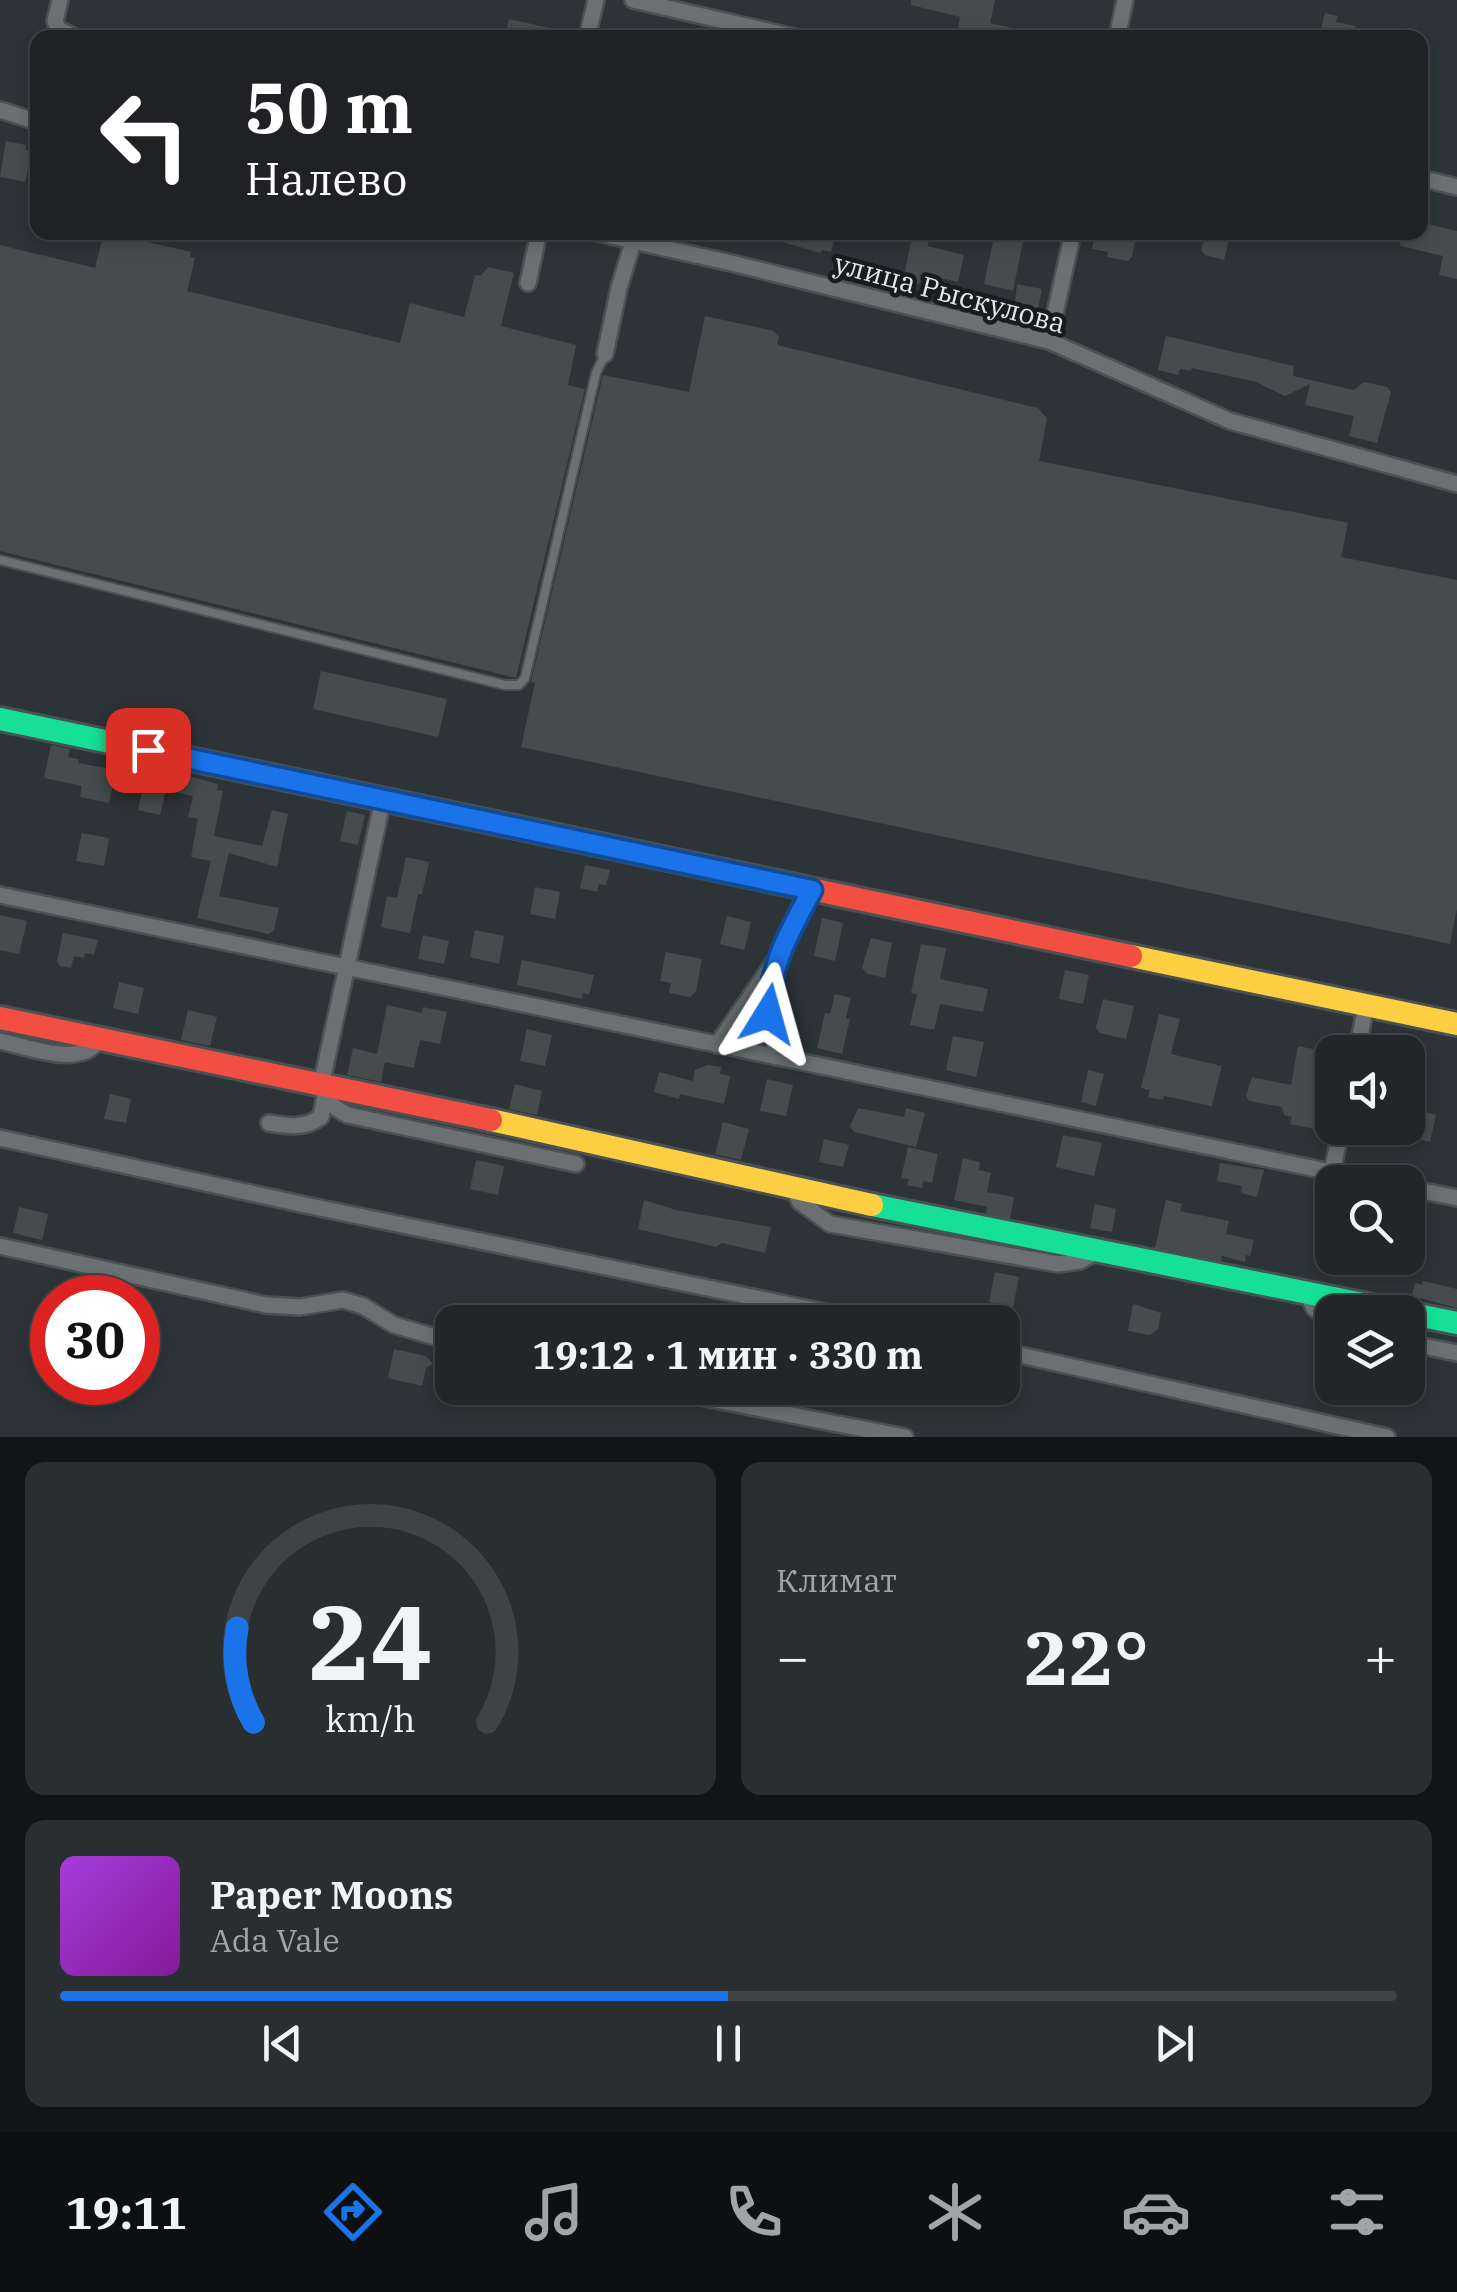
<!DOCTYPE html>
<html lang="ru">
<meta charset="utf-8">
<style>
:root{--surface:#212729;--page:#292f31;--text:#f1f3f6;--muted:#a2a5a8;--line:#3e4446;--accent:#1a73e8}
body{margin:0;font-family:"IBM Plex Serif",serif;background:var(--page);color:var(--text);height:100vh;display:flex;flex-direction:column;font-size:38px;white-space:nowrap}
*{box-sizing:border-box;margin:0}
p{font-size:32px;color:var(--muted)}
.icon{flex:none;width:55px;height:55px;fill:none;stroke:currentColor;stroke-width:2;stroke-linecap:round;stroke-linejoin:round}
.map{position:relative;height:1437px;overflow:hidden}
.details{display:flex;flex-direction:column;gap:25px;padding:25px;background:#121517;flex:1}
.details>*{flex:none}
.top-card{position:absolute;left:30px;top:30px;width:1398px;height:210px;border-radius:20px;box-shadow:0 5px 15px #0003,0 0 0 2px var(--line);background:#202124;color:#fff;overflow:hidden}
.controls{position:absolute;left:1315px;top:1035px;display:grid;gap:20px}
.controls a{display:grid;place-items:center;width:110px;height:110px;border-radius:20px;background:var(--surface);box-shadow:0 5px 15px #0003,0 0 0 2px var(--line);font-size:50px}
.speed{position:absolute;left:30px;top:1275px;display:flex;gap:20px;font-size:50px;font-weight:700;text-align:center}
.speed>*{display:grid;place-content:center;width:130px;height:130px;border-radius:50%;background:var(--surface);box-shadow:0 5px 15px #0003,0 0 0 2px var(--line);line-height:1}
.speed .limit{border:15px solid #d22;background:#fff;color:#111}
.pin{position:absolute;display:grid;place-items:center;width:85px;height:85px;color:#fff;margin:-42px;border-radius:20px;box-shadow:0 5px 15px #0006}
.me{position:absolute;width:110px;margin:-55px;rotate:8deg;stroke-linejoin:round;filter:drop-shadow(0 0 8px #0008)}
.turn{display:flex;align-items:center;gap:35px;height:210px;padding:0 50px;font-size:45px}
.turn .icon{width:130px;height:130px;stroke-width:2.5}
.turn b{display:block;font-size:70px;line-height:85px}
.big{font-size:75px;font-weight:700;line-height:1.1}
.details .widget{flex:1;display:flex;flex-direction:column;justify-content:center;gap:15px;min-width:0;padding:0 35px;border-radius:20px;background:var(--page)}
.details .dial{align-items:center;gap:0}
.dial svg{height:260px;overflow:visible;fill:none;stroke:var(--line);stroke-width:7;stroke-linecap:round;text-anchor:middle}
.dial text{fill:var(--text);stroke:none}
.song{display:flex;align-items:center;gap:30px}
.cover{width:120px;height:120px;border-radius:15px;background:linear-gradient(135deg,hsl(280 70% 55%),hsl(290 70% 35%))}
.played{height:10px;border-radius:5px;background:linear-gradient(90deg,var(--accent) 50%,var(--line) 50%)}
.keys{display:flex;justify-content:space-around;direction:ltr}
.heat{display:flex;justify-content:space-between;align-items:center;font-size:55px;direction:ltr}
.details .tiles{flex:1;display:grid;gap:25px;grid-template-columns:1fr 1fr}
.widget:last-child{grid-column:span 2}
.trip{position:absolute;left:435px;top:1305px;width:585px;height:100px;border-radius:20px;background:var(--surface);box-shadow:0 5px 15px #0003,0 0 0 2px var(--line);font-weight:700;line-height:100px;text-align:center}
.tabs{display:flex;height:160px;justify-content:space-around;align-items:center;background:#0d1010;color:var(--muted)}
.tabs .icon{width:70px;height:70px}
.tabs .selected{color:var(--accent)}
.tabs b{font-size:45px;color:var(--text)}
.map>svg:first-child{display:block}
.building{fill:#464c4d}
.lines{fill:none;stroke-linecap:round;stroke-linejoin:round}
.lane-casing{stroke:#495153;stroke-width:12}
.street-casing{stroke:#495153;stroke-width:20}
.fast-casing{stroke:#495153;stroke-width:28}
.slow-casing{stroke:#495153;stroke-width:28}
.jam-casing{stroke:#495153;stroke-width:28}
.lane{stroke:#6b7172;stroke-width:8}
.street{stroke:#6b7172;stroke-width:15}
.fast{stroke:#16e098;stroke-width:22}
.slow{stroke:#ffcf43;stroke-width:22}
.jam{stroke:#f24e42;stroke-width:22}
.route-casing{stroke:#114b97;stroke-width:25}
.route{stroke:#1a73e8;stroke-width:18}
.labels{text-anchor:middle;stroke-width:9;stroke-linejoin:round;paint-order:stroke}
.street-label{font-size:28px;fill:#dfe9eb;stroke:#161d1f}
</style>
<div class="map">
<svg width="1457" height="1437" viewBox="0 0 1457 1437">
<rect width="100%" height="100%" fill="#2c3437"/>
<g class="building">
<path d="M911,0h84l-5,23 41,9 -1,6h-74l4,-21 -49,-12z"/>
<path d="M1325,13l13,3 -2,6 20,4 -2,12h-35z"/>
<path d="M509,19l59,13v6h-64z"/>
<path d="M6,141l20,4 -1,5 7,2 -7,30 -25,-5z"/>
<path d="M1420,222l37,9v48l-18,-4 4,-19 -42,-10 -7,-14h26z"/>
<path d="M104,232l87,20 -1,5 5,1 -8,33 213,52 10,-40 54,14 11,-42 6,1 7,-9 26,6 -13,53 75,19 -8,40 17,4 -69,289 -516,-127v-306l95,23z"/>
<path d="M770,232h54l11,4 -4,16 -9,-2 -2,3 -51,-15z"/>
<path d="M913,232h17l-2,14 36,9 -6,27 -37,-8 -2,10 -16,-3z"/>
<path d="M995,232h30l-12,59 -29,-7z"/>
<path d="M1096,232h41l-5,25 -4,4 -21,-4 1,-5 -16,-3z"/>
<path d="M1206,232h25l-7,28 -19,-5 -4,-5z"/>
<path d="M1017,284l25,5 -5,26 -23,-5z"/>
<path d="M705,316l69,15 5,6 -2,8 261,63 9,10 -8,43 309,62 -7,34 116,23v329l-7,35 -929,-197 14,-64 -4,-1 72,-307 86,17z"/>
<path d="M1166,336l128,30 -1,10 61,14 10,-8 23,5 4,5 -14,51 -28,-7 5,-20 -49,-11 5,-21 -25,12 -29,-14 -64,-14 -1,3 -11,-2 -2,6 -20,-5z"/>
<path d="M321,671l126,28 -9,38 -125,-28z"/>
<path d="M51,745l19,4 -2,8 11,2 -1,4 38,7 -7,33 -29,-6 2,-11 -38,-8z"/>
<path d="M148,765l70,19 -1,6 6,1 -9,45 48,10 10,-36 16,4 -11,53 -48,-14 -10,43 60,12 -5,23 -6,3 -71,-16 14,-57 -20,-4 7,-38 -10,-2 5,-21 -27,-6 -6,25 -22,-5z"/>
<path d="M347,811l18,4 -7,30 -18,-4z"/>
<path d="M82,833l27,5 -5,28 -28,-5z"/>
<path d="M406,857l23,5 -7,32h-4l-8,39 -29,-6 6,-31 10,2z"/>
<path d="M585,865l25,5 -4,15 -7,-1 -2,8 -17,-4z"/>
<path d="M535,887l25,5 -5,27 -25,-5z"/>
<path d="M0,915l27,6 -8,33 -19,-4z"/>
<path d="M727,916l24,6 -7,28 -24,-6z"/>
<path d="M822,918l21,5 -8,38 -21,-5z"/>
<path d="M475,930l29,6 -5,28 -29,-7z"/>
<path d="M63,933l35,7 -4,15 -9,-2 -1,5 -10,-2 -3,12 -11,-2 -3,-5z"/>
<path d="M423,935l26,6 -5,23 -26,-5z"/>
<path d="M871,938l21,5 -7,35 -17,-4 -6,-6z"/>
<path d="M921,944l25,4 -6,31 48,10 -5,23 -43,-8 -6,26 -24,-5 7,-31 -6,-1z"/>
<path d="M666,952l36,7 -6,32 -6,6 -21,-4 2,-10 -11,-2z"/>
<path d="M522,960l72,15 -5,20 -6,-2 -1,6 -65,-14z"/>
<path d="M1065,970l24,5 -6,29 -24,-5z"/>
<path d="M119,982l25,6 -6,26 -25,-6z"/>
<path d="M835,994l16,4 -5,20 4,1 -8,35 -25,-6 8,-35 5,1z"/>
<path d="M1103,999l31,7 -8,33 -26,-6 -4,-5z"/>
<path d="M387,1005l35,8 1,-6 24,5 -7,32 -20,-4 -6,28 -29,-6 -4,20 -34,-7 6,-27 24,6z"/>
<path d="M188,1010l29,7 -7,29 -29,-6z"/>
<path d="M1159,1014l21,5 -9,35 51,12 -10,40 -48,-10 -1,4 -15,-3 2,-7 -9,-2z"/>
<path d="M527,1029l25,6 -7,31 -25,-5z"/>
<path d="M953,1036l31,6 -8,35 -30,-7z"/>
<path d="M1298,1046l30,6 -13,77 -25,-5 2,-7 -8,-2 -2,-8 -33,-6 -3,-6 6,-18 39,8z"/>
<path d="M708,1065l13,2 -1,7 10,2 -6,28 -44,-10 -1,5 -25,-7 5,-20 34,9 2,-11z"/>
<path d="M1088,1070l16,4 -8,32 -15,-4z"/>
<path d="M767,1079l26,6 -7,31 -26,-5z"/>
<path d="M515,1084l27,7 -5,24 -28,-6z"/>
<path d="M110,1094l21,5 -5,24 -22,-4z"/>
<path d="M858,1108l46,9 2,-9 19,5 -9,34 -62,-15 -4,-6z"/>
<path d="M1410,1108l26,7 -6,27 -27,-7z"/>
<path d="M723,1122l26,7 -8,31 -26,-6z"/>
<path d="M1063,1135l39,8 -8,33 -38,-9z"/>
<path d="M824,1139l25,6 -6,22 -24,-5z"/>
<path d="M908,1147l30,7 -6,29 -9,-2 -1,7 -15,-3 2,-6 -8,-1z"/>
<path d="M963,1158l17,4 -1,8 12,3 -4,19 27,5 -4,22 -24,-5 1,-7 -33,-7z"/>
<path d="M476,1160l28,6 -6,29 -28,-6z"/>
<path d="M1220,1163l44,7 -7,27 -16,-4 1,-7 -25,-5z"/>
<path d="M644,1200l32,10 95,17 -6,26 -43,-10 -6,4 -78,-18z"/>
<path d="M1166,1200l16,4 -2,7 49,10 -3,13 28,6 -4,16 -4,-1 -1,7 -23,-6 -1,5 -66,-13z"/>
<path d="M1095,1204l21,5 -4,23 -22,-4z"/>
<path d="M19,1207l29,7 -6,26 -29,-7z"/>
<path d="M995,1272l24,5 -6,30 -24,-5z"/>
<path d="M1423,1281l34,8v19l-45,-12 3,-13 7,2z"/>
<path d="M1133,1304l28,9 -3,16 -8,6 -22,-4z"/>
<path d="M394,1349l32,7 7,8 -7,4 -4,18 -34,-8z"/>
</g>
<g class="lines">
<defs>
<path id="lane" d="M0,560l505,125h14l6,-7 71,-305 9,-19"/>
<g id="street">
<path d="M60,0l-5,21 3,8 19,9"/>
<path d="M633,0l165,38"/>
<path d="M587,38l9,-38"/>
<path d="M1117,38l8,-38"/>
<path d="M0,110l38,12"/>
<path d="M1420,178l37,9"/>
<path d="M593,232l134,30 322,79 181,80 227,63"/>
<path d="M528,283l11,-51"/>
<path d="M1049,341l24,-109"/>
<path d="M605,354l14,-66 14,-46"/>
<path d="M383,799l-62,287c5,15 13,22 27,29l228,49"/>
<path d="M0,895l1379,287"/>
<path d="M772,972l-4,42 8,43"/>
<path d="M0,1041c29,6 80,28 100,-2"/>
<path d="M717,1045l59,-86 36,-70"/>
<path d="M1357,1052l9,-47"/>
<path d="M269,1123c19,3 35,6 52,-6l4,-21"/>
<path d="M0,1138l310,68 563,116"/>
<path d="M1332,1173l9,-45"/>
<path d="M792,1187l8,15 30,22 228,40 22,-3 18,-10"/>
<path d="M1408,1188l49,10"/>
<path d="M0,1246l266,59 34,2 43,-7 20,6 31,19 58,17"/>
<path d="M1306,1291l8,17 18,14"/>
<path d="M1408,1343l49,10"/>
<path d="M1002,1351l385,86"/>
<path d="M654,1388l251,49"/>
</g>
<g id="fast">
<path d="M0,719l777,163"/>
<path d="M872,1205l585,118"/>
</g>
<g id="slow">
<path d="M1131,956l326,68"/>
<path d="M491,1120l381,85"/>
</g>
<g id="jam">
<path d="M777,882l354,74"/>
<path d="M0,1018l491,102"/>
</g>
</defs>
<use href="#lane" class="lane-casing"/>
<use href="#street" class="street-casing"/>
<use href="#fast" class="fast-casing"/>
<use href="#slow" class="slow-casing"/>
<use href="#jam" class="jam-casing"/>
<use href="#lane" class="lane"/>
<use href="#street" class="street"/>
<use href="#fast" class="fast"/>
<use href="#slow" class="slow"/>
<use href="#jam" class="jam"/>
</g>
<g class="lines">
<defs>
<path id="route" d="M148,750l664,140c-23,43 -42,74 -44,124"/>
</defs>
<use href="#route" class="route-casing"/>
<use href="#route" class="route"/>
</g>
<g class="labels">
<g class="street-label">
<text transform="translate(950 293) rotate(15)" y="10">улица Рыскулова</text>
</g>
</g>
</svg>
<div class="controls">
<a><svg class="icon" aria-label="sound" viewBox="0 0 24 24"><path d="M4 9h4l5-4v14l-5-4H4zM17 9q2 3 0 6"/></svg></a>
<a><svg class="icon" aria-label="search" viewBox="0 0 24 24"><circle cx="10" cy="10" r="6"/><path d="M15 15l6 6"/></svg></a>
<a><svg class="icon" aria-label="layers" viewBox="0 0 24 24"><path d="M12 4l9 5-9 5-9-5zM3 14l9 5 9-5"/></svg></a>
</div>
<div class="speed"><div class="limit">30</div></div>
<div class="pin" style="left:148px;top:750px;background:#d93025"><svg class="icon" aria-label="arrive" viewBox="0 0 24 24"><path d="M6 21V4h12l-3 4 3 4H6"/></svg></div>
<svg class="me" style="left:768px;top:1014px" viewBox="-20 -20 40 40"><path d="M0-17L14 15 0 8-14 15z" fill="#1a73e8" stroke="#fff" stroke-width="4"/></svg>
<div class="trip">19:12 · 1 мин · 330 m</div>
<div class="top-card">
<div class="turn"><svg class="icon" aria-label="left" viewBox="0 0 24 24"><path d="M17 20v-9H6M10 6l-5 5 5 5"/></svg><div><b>50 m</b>Налево</div></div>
</div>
</div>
<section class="details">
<div class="tiles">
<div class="widget dial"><svg viewBox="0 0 100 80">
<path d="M14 69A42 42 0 1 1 86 69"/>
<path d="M14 69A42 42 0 0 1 9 40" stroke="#1a73e8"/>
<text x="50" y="56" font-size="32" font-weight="700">24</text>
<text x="50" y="72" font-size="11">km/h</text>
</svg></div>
<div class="widget"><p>Климат</p>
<div class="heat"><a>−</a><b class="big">22°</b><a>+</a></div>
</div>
<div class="widget">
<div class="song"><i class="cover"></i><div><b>Paper Moons</b><p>Ada Vale</p></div></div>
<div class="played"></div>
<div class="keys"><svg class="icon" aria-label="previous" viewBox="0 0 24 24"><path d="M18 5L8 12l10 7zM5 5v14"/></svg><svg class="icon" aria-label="pause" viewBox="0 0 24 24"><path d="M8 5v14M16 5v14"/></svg><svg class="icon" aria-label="next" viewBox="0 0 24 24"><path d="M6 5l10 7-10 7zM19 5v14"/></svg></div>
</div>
</div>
</section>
<nav class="tabs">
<b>19:11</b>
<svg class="icon selected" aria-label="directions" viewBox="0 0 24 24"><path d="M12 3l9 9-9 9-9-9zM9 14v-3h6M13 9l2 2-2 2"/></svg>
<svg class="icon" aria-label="music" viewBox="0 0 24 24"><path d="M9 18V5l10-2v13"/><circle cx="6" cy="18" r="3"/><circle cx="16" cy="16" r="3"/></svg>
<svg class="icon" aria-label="phone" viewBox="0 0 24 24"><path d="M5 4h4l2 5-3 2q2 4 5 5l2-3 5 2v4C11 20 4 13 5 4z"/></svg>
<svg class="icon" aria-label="climate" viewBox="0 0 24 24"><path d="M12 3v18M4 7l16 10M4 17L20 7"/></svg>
<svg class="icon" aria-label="car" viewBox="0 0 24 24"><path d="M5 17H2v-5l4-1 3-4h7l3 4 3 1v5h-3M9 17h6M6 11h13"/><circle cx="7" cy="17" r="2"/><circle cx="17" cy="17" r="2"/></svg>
<svg class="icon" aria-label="filters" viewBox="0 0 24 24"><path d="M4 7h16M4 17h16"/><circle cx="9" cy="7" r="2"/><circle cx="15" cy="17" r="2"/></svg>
</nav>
